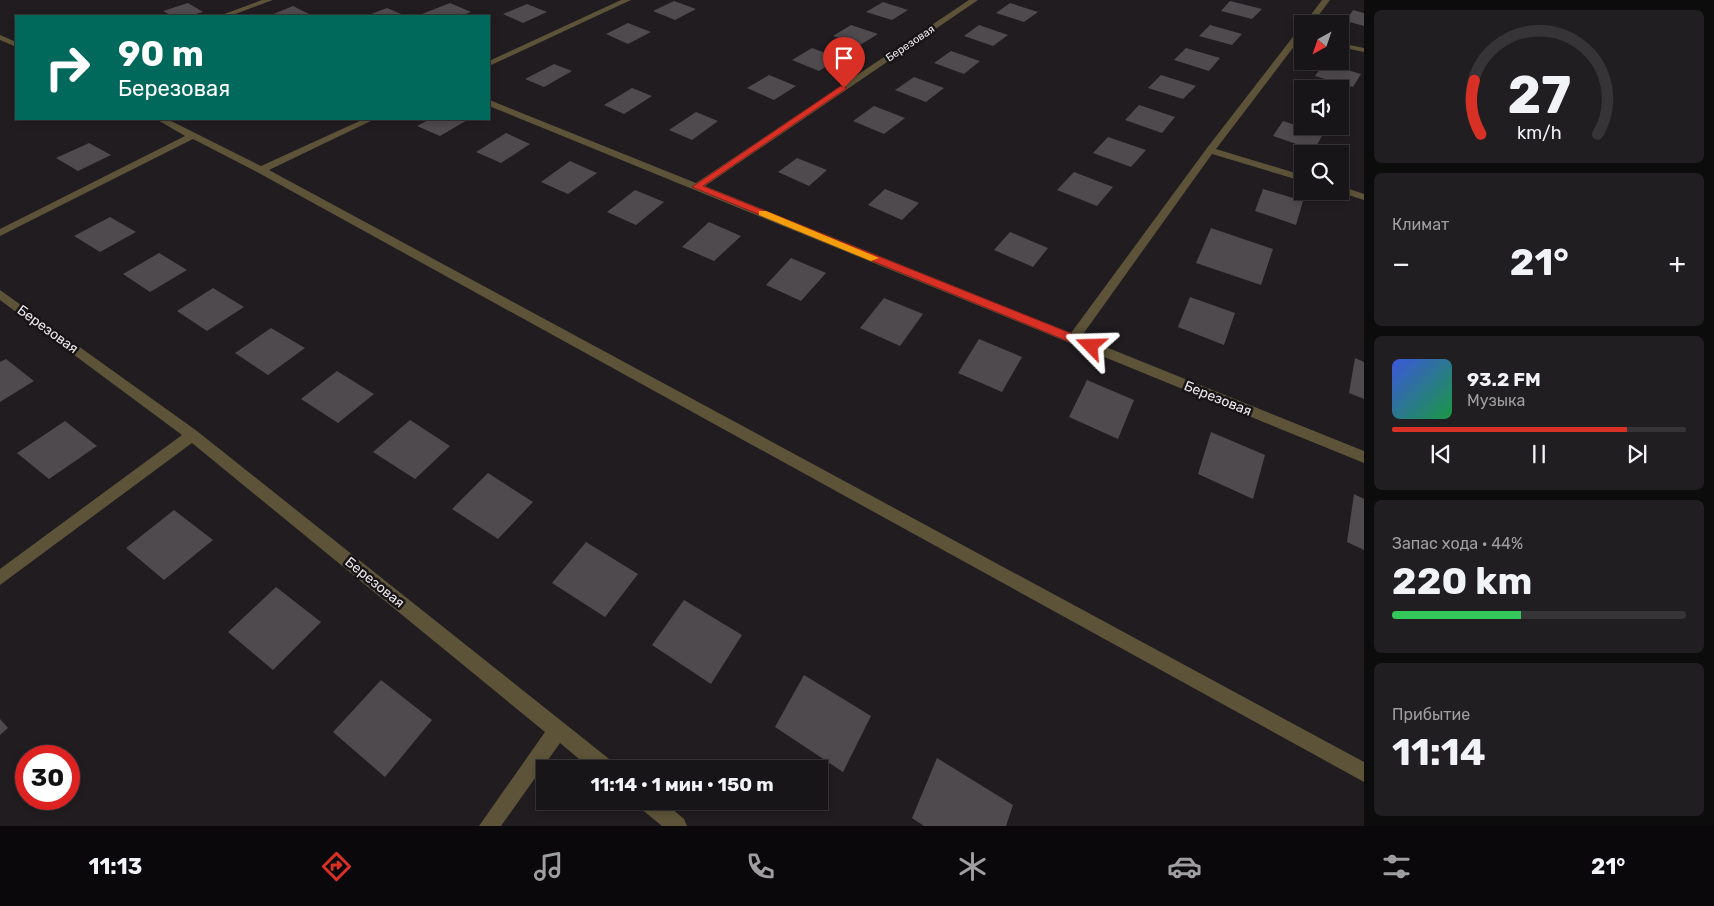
<!DOCTYPE html>
<html lang="ru">
<meta charset="utf-8">
<style>
:root{--surface:#181518;--page:#211e21;--text:#f1f3f6;--muted:#9f9fa2;--line:#363437;--accent:#d93025}
body{margin:0;font-family:Rubik,sans-serif;background:var(--page);color:var(--text);height:100vh;display:flex;flex-direction:column;font-size:19px;white-space:nowrap}
*{box-sizing:border-box;margin:0}
p{font-size:16px;color:var(--muted)}
.icon{flex:none;width:28px;height:28px;fill:none;stroke:currentColor;stroke-width:2;stroke-linecap:round;stroke-linejoin:round}
.map{position:relative;flex:1;overflow:hidden}
.details{display:flex;flex-direction:column;gap:10px;padding:10px;background:#0d0c0d;width:350px}
.details>*{flex:none}
.top-card{position:absolute;left:15px;top:15px;width:475px;height:105px;border-radius:0px;box-shadow:0 2px 8px #0003,0 0 0 1px var(--line);background:#00695c;color:#fff;overflow:hidden}
.needle{width:32px;rotate:220deg}
.fabs{position:absolute;left:1294px;top:15px;display:grid;gap:10px}
.fabs a{display:grid;place-items:center;width:55px;height:55px;border-radius:0px;background:var(--surface);box-shadow:0 2px 8px #0003,0 0 0 1px var(--line);font-size:25px}
.speed{position:absolute;left:15px;top:745px;display:flex;gap:10px;font-size:25px;font-weight:700;text-align:center}
.speed>*{display:grid;place-content:center;width:65px;height:65px;border-radius:50%;background:var(--surface);box-shadow:0 2px 8px #0003,0 0 0 1px var(--line);line-height:1}
.speed .limit{border:8px solid #d22;background:#fff;color:#111}
.pin{position:absolute;display:grid;place-items:center;width:42px;height:42px;color:#fff;margin:-51px -21px;border-radius:50% 50% 50% 0;rotate:-45deg;box-shadow:0 0 5px #0007}
.pin .icon{rotate:45deg}
.me{position:absolute;width:55px;margin:-28px;rotate:292deg;stroke-linejoin:round;filter:drop-shadow(0 0 4px #0008)}
.turn{display:flex;align-items:center;gap:18px;height:105px;padding:0 20px;font-size:22px}
.turn .icon{width:65px;height:65px;stroke-width:2.5}
.turn b{display:block;font-size:35px;line-height:42px}
.big{font-size:38px;font-weight:700;line-height:1.1}
.details .card{flex:1;display:flex;flex-direction:column;justify-content:center;gap:8px;min-width:0;padding:0 18px;border-radius:8px;background:var(--page)}
.details .dial{align-items:center;gap:0}
.dial svg{height:130px;overflow:visible;fill:none;stroke:var(--line);stroke-width:7;stroke-linecap:round;text-anchor:middle}
.dial text{fill:var(--text);stroke:none}
.song{display:flex;align-items:center;gap:15px}
.cover{width:60px;height:60px;border-radius:8px;background:linear-gradient(135deg,hsl(230 70% 55%),hsl(140 70% 35%))}
.played{height:5px;border-radius:2px;background:linear-gradient(90deg,var(--accent) 80%,var(--line) 80%)}
.keys{display:flex;justify-content:space-around;direction:ltr}
.heat{display:flex;justify-content:space-between;align-items:center;font-size:28px;direction:ltr}
.charge{height:8px;border-radius:4px;background:linear-gradient(90deg,#34c759 44%,var(--line) 0)}
.trip{position:absolute;left:536px;top:760px;width:292px;height:50px;border-radius:0px;background:var(--surface);box-shadow:0 2px 8px #0003,0 0 0 1px var(--line);font-weight:700;line-height:50px;text-align:center}
.dock{display:flex;height:80px;justify-content:space-around;align-items:center;background:#0a080a;color:var(--muted)}
.dock .icon{width:35px;height:35px}
.dock .active{color:var(--accent)}
.dock b{font-size:22px;color:var(--text)}
main{display:flex;flex:1;min-height:0}
.map>svg:first-child{display:block}
.building{fill:#4e4a4e}
.lines{fill:none;stroke-linecap:round;stroke-linejoin:round}
.minor{fill:#5c5338;fill-rule:evenodd}
.route{fill:#d93025;stroke:#8d1f18}
.slow{fill:#f59e0b}
.labels{text-anchor:middle;stroke-width:5;stroke-linejoin:round;paint-order:stroke}
.far-street-label{font-size:11px;fill:#eae7ea;stroke:#171317}
.street-label{font-size:14px;fill:#eae7ea;stroke:#171317}
</style>
<main>
<div class="map">
<svg width="1364" height="826" viewBox="0 0 1364 826">
<rect width="100%" height="100%" fill="#201c20"/>
<g class="building">
<path d="M674,1l22,8 -21,11 -22,-9z"/>
<path d="M1230,1l32,8 -10,10 -31,-8z"/>
<path d="M883,2l25,8 -16,10 -26,-8z"/>
<path d="M188,3l15,9 -14,4h-17l-9,-5z"/>
<path d="M450,3l21,9 -11,4h-43z"/>
<path d="M1010,3l28,9 -14,10 -28,-9z"/>
<path d="M527,4l20,8 -24,11 -20,-9z"/>
<path d="M293,6l18,9h-40z"/>
<path d="M387,8l19,8h-40z"/>
<path d="M1353,10l11,3v13l-18,-5z"/>
<path d="M628,23l23,9 -23,12 -22,-10z"/>
<path d="M851,25l27,9 -18,11 -27,-9z"/>
<path d="M979,25l29,10 -15,11 -29,-10z"/>
<path d="M1210,25l32,9 -10,11 -33,-9z"/>
<path d="M812,48l27,10 -20,13 -27,-11z"/>
<path d="M1186,48l34,10 -11,13 -35,-11z"/>
<path d="M951,51l29,10 -16,13 -30,-11z"/>
<path d="M1324,63l37,11 -8,13 -38,-11z"/>
<path d="M554,64l18,7 -28,16 -19,-8z"/>
<path d="M769,75l27,11 -22,14 -27,-12z"/>
<path d="M1161,75l35,11 -13,13 -35,-11z"/>
<path d="M914,77l30,11 -18,14 -31,-12z"/>
<path d="M632,88l20,8 -28,18 -20,-9z"/>
<path d="M1302,93v14l-7,-3z"/>
<path d="M1139,105l36,12 -13,16 -37,-13z"/>
<path d="M874,106l31,12 -21,16 -31,-13z"/>
<path d="M696,112l22,9 -26,19 -23,-10z"/>
<path d="M430,119h39l-29,17 -23,-10z"/>
<path d="M1283,121l40,13 -9,16 -41,-14z"/>
<path d="M506,133l24,11 -29,19 -25,-11z"/>
<path d="M1108,137l38,13 -15,17 -38,-14z"/>
<path d="M89,143l22,12 -33,16 -22,-13z"/>
<path d="M797,158l30,12 -18,16 -31,-14z"/>
<path d="M570,161l27,12 -29,21 -27,-12z"/>
<path d="M1074,172l39,15 -16,19 -40,-16z"/>
<path d="M885,189l34,14 -17,17 -34,-15z"/>
<path d="M1263,189l40,12 -7,24 -41,-14z"/>
<path d="M635,190l29,12 -28,23 -29,-13z"/>
<path d="M110,217l26,15 -36,20 -26,-16z"/>
<path d="M709,222l32,14 -27,25 -32,-14z"/>
<path d="M1211,228l62,21 -12,36 -65,-22z"/>
<path d="M1010,232l38,16 -15,19 -39,-17z"/>
<path d="M159,253l28,17 -37,22 -27,-18z"/>
<path d="M791,258l35,15 -25,28 -35,-16z"/>
<path d="M213,288l31,19 -37,24 -30,-20z"/>
<path d="M1190,297l45,16 -11,32 -46,-18z"/>
<path d="M884,298l39,16 -23,32 -40,-18z"/>
<path d="M271,328l34,20 -37,27 -33,-22z"/>
<path d="M979,339l43,18 -20,35 -44,-19z"/>
<path d="M1355,358l9,4v37l-15,-6z"/>
<path d="M6,359l28,22 -34,21v-40z"/>
<path d="M337,371l37,23 -36,29 -37,-24z"/>
<path d="M1087,380l47,20 -16,39 -49,-22z"/>
<path d="M410,420l40,26 -35,33 -42,-27z"/>
<path d="M65,421l32,25 -48,33 -32,-26z"/>
<path d="M1211,432l54,23 -12,44 -55,-25z"/>
<path d="M488,473l45,29 -35,37 -46,-30z"/>
<path d="M1354,494l10,5v51l-17,-8z"/>
<path d="M174,510l39,30 -49,40 -38,-32z"/>
<path d="M586,542l52,32 -33,43 -53,-34z"/>
<path d="M276,587l45,35 -48,48 -45,-38z"/>
<path d="M684,600l58,35 -31,49 -59,-39z"/>
<path d="M804,675l67,41 -28,56 -68,-45z"/>
<path d="M381,680l51,40 -47,57 -52,-45z"/>
<path d="M0,719l8,9 -8,7z"/>
<path d="M937,758l76,47 -7,21h-82l-12,-8z"/>
</g>
<g class="lines">
<g class="minor">
<path d="M262,0h11l-43,16h-11z"/>
<path d="M621,0h10l-142,66v-5z"/>
<path d="M969,0h9l-273,186 366,147 136,-185 92,-119h3v7l-86,113 86,26v6l-90,-27 -131,183 283,114v12l-875,-357v-6l3,1 204,82z"/>
<path d="M1322,0h8l-18,24h-8z"/>
<path d="M0,35l16,7v5l-16,-7z"/>
<path d="M1340,43l24,5v4l-24,-5z"/>
<path d="M156,119h11l94,47 103,-47h11l-106,51 1095,592v20l-1107,-610 -64,-33 -193,97v-7l185,-93z"/>
<path d="M1340,186l24,8v6l-28,-9h4z"/>
<path d="M0,290l197,141 416,331 2,7h-24l-31,-26 -59,83h-22l66,-94 -353,-289 -192,142v-16l182,-134 -182,-135z"/>
<path d="M637,801h26l21,18 3,7h-25l-22,-18z"/>
</g>
</g>
<path class="route" d="M841,86l6,2 -144,98 392,157v6h-8l-395,-162z"/>
<path class="slow" d="M759,211h7l113,47 -8,3 -112,-46z"/>
<g class="labels">
<g class="far-street-label">
<text transform="translate(910 43) rotate(-34)" y="4">Березовая</text>
</g>
<g class="street-label">
<text transform="translate(48 329) rotate(36)" y="5">Березовая</text>
<text transform="translate(1218 398) rotate(22)" y="5">Березовая</text>
<text transform="translate(375 582) rotate(39)" y="5">Березовая</text>
</g>
</g>
</svg>
<div class="fabs">
<a><svg class="needle" viewBox="-14 -14 28 28"><path d="M0-13l5 13h-10z" fill="#e53935"/><path d="M0 13l5-13h-10z" fill="#9f9fa2"/></svg></a>
<a><svg class="icon" aria-label="sound" viewBox="0 0 24 24"><path d="M4 9h4l5-4v14l-5-4H4zM17 9q2 3 0 6"/></svg></a>
<a><svg class="icon" aria-label="search" viewBox="0 0 24 24"><circle cx="10" cy="10" r="6"/><path d="M15 15l6 6"/></svg></a>
</div>
<div class="speed"><div class="limit">30</div></div>
<div class="pin" style="left:844px;top:88px;background:#d93025"><svg class="icon" aria-label="arrive" viewBox="0 0 24 24"><path d="M6 21V4h12l-3 4 3 4H6"/></svg></div>
<svg class="me" style="left:1091px;top:346px" viewBox="-20 -20 40 40"><path d="M0-17L14 15 0 8-14 15z" fill="#d93025" stroke="#fff" stroke-width="4"/></svg>
<div class="trip">11:14 · 1 мин · 150 m</div>
<div class="top-card">
<div class="turn"><svg class="icon" aria-label="right" viewBox="0 0 24 24"><path d="M7 20v-9h11M14 6l5 5-5 5"/></svg><div><b>90 m</b>Березовая</div></div>
</div>
</div>
<section class="details">
<div class="card dial"><svg viewBox="0 0 100 80">
<path d="M14 69A42 42 0 1 1 86 69"/>
<path d="M14 69A42 42 0 0 1 10 36" stroke="#d93025"/>
<text x="50" y="56" font-size="32" font-weight="700">27</text>
<text x="50" y="72" font-size="11">km/h</text>
</svg></div>
<div class="card"><p>Климат</p>
<div class="heat"><a>−</a><b class="big">21°</b><a>+</a></div>
</div>
<div class="card">
<div class="song"><i class="cover"></i><div><b>93.2 FM</b><p>Музыка</p></div></div>
<div class="played"></div>
<div class="keys"><svg class="icon" aria-label="previous" viewBox="0 0 24 24"><path d="M18 5L8 12l10 7zM5 5v14"/></svg><svg class="icon" aria-label="pause" viewBox="0 0 24 24"><path d="M8 5v14M16 5v14"/></svg><svg class="icon" aria-label="next" viewBox="0 0 24 24"><path d="M6 5l10 7-10 7zM19 5v14"/></svg></div>
</div>
<div class="card"><p>Запас хода · 44%</p><b class="big">220 km</b><div class="charge"></div></div>
<div class="card"><p>Прибытие</p><b class="big">11:14</b></div>
</section>
</main>
<nav class="dock">
<b>11:13</b>
<svg class="icon active" aria-label="directions" viewBox="0 0 24 24"><path d="M12 3l9 9-9 9-9-9zM9 14v-3h6M13 9l2 2-2 2"/></svg>
<svg class="icon" aria-label="music" viewBox="0 0 24 24"><path d="M9 18V5l10-2v13"/><circle cx="6" cy="18" r="3"/><circle cx="16" cy="16" r="3"/></svg>
<svg class="icon" aria-label="phone" viewBox="0 0 24 24"><path d="M5 4h4l2 5-3 2q2 4 5 5l2-3 5 2v4C11 20 4 13 5 4z"/></svg>
<svg class="icon" aria-label="climate" viewBox="0 0 24 24"><path d="M12 3v18M4 7l16 10M4 17L20 7"/></svg>
<svg class="icon" aria-label="car" viewBox="0 0 24 24"><path d="M5 17H2v-5l4-1 3-4h7l3 4 3 1v5h-3M9 17h6M6 11h13"/><circle cx="7" cy="17" r="2"/><circle cx="17" cy="17" r="2"/></svg>
<svg class="icon" aria-label="filters" viewBox="0 0 24 24"><path d="M4 7h16M4 17h16"/><circle cx="9" cy="7" r="2"/><circle cx="15" cy="17" r="2"/></svg>
<b>21°</b>
</nav>
